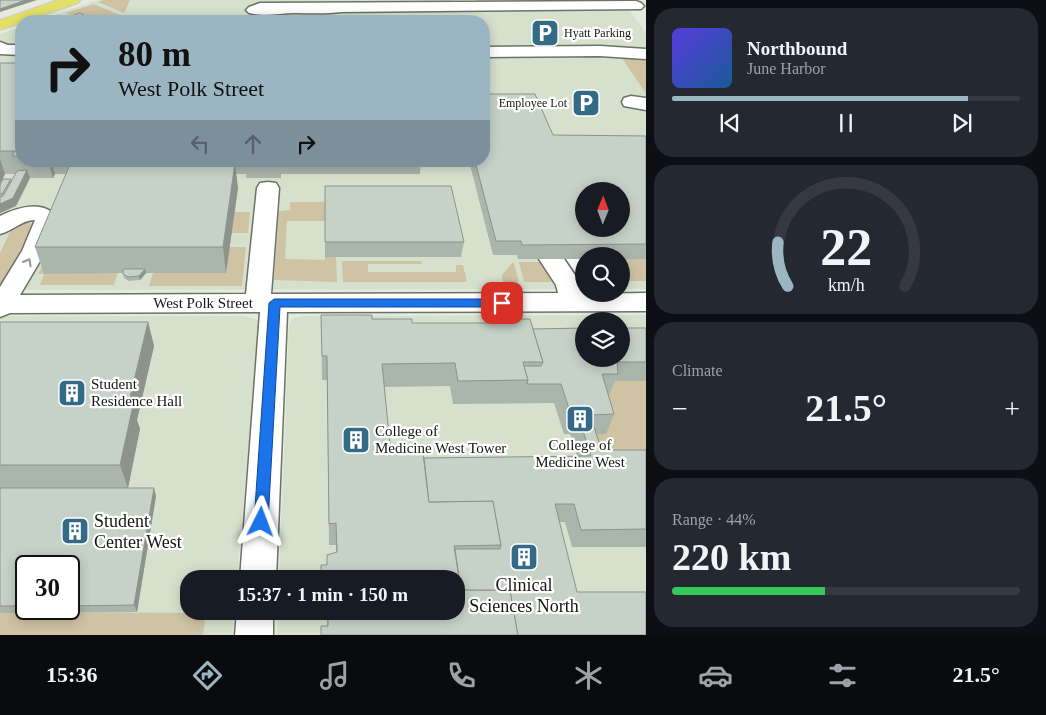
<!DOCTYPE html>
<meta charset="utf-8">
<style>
:root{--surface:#171b24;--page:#242831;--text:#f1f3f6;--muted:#9ea1a6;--line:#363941;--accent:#9cb5c3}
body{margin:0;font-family:"Times New Roman",serif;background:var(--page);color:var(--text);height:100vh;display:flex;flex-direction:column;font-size:19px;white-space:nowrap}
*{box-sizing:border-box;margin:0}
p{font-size:16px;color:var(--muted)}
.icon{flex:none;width:28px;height:28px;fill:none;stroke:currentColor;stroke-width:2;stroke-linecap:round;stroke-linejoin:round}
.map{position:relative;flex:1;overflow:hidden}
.panel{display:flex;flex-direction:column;gap:8px;padding:8px;background:#0d0f14;width:400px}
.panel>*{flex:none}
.banner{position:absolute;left:15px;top:15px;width:475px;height:152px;border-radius:20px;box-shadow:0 2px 12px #0003;background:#9cb5c3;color:#111;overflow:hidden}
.needle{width:32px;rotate:1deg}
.controls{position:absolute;left:575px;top:182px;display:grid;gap:10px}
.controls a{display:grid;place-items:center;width:55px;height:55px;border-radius:50%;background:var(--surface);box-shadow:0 2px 12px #0003;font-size:25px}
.speed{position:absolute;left:15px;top:555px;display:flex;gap:10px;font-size:25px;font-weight:700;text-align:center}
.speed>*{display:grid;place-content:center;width:65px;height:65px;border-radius:50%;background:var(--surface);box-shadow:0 2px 12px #0003;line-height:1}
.speed .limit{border:2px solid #111;border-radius:8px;background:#fff;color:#111}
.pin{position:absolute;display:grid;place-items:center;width:42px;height:42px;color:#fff;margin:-21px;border-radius:10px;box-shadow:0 2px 8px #0006}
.me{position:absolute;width:55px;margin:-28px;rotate:3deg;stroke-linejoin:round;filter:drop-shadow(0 0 4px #0008)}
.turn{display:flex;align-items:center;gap:18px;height:105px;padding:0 20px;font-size:22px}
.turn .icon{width:65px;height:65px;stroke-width:2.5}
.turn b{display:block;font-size:35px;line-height:42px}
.lanes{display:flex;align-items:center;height:48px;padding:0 20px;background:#0003;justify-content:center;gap:25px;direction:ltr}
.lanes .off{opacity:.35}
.big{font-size:38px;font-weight:700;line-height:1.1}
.panel .card{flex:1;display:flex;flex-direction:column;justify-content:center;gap:8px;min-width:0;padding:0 18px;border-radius:20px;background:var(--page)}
.panel .dial{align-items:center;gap:0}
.dial svg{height:130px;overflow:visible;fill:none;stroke:var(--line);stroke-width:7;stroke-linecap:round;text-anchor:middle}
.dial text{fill:var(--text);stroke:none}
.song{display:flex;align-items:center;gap:15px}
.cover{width:60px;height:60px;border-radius:8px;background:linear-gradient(135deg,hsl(250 70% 55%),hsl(210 70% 35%))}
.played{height:5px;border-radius:2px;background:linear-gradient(90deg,var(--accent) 85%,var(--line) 85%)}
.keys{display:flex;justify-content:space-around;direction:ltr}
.heat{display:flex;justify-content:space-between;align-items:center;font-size:28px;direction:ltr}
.charge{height:8px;border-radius:4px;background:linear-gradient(90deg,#34c759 44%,var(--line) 0)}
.trip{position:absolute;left:180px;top:570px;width:285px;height:50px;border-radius:20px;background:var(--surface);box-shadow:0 2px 12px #0003;font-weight:700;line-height:50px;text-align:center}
.menu{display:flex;height:80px;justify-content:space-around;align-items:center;background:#090b0e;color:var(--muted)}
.menu .icon{width:35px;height:35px}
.menu .current{color:var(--accent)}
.menu b{font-size:22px;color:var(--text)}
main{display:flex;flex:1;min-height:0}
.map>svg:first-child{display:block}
.built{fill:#d6e1cd;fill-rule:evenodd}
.green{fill:#cfc3a4}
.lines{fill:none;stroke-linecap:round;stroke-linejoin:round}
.minor-casing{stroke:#6c7266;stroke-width:3}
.major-casing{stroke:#cccccb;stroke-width:2}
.minor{fill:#fff;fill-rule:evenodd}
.major{fill:#e2e167;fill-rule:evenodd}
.wall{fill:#aab5ac;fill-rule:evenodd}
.shaded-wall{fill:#8b938c}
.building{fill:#c6d2c8;stroke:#8b938c;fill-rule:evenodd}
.oneway{stroke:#969795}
.route{fill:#1a73e8;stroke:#114b97}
.labels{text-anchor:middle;stroke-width:4.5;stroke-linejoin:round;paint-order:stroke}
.far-poi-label{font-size:12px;fill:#151713;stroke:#fff;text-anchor:start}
.street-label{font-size:15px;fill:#151713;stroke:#fff}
.poi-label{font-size:15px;fill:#151713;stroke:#fff;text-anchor:start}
.near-poi-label{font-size:18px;fill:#151713;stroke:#fff;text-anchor:start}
</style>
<main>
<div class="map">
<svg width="646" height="635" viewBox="0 0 646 635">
<rect width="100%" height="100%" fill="#e4ebde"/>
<g class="built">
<path d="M98,0h524l24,33v256h-25v-33h-37v33l-584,1v-256l21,-7v134h463v-140h-447zM584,191h37v38h-37z"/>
<path d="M646,315v320h-369l1,-24h178v-32h-177l10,-255 4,-6 9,-2zM584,321h37v38h-37z"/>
<path d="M0,316h243l13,3 3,4 -22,256h-48v32h45l-2,24h-232zM26,566h43v43h-43z"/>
</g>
<g class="green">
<path d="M104,0h26l-6,13 -26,-11z"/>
<path d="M94,4l28,12 -2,5h-23l-16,-8 -9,3 -6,-3z"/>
<path d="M646,57v37l-24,-36z"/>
<path d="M290,202h35v19h-38l-2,38 40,1v-3h11l1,25 -63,-2 5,-69 11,-1z"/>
<path d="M234,212h16l-2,21h-17z"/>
<path d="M24,222l9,2 -26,59h-7v-30l12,-25z"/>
<path d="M229,247h17l-4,39h-93l4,-13h73z"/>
<path d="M46,258l72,15 -4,12h-74l4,-11h-6z"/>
<rect x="621" y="259" width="25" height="22"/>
<path d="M342,261h79l1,3h-54v8h88v-7h7l4,17h-124z"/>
<path d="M519,262h29l7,20h-31z"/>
<path d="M512,263h2l5,19h-16l-1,-7z"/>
<path d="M608,381h38v88h-50l-14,-35z"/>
<path d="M0,612l206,1 -3,22h-203z"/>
</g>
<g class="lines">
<defs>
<g id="minor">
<path d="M636,1l5,2 3,3 -3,3 -299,3c-16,2 -31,1 -47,1 -15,0 -30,4 -46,0l-3,-3 3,-3 11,-4z"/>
<path d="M0,42l8,3h13v10l-21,-1z"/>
<path d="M600,46l46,3v10l-46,-3 -116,1v-10z"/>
<path d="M631,96l15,2v12l-22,-4 -2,-4 2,-4z"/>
<path d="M268,182l8,1 3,5 -8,106 287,-1 -2,-8 -17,-26 3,-6 9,-2 9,2 21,31 3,10 62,-1v18l-359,1 -11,267h-36l20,-267 -250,1 -10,4v-30l22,-36 13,-31c-14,0 -22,11 -35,14v-18c18,-9 45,-17 58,3l-12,32 -26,44 226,-1 11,-106 3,-5z"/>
<path d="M578,251l9,2 2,3h-5v18l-9,-2 -9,-13 3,-6z"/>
<path d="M237,611h36v24h-38z"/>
</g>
<path id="major" d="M58,0h23l-3,3 -78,27v-10z"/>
</defs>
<use href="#minor" class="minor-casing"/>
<use href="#major" class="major-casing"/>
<use href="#minor" class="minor"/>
<use href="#major" class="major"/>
</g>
<g class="wall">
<rect x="450" y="0" width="26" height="1"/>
<path d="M0,63h21v98h400l-1,13h-139v4h-35v-4h-10l2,14 -12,85h-80l-6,7 -11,1 -5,-3 -1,-5 -79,1 -9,-27 31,-73h-11l-2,4h-23l-14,28 -16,7v-28l11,-6v2l4,-7h-10l-5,10z"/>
<path d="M553,135l93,1v123h-25v-3h-37v3h-66l-1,-4h-24l-24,-94h15z"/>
<path d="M325,186l139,56 -3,15h-136z"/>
<path d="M321,315h51v4h40v4h75l1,-4h42l3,10 51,-1v31h37v-31h25v53h-31l-5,12h-2l6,21 -8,20h-9l3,11h3l2,5h41v97h-74l-7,-25h-6l18,70h69v43h-325v-9h6v-15h129v-32h-135v-14h6v-10l9,-3v-7h-7l-2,-165h-5zM450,386l3,18 101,-1 10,31h6l7,22 -153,2 -1,-4h-32l-7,-67z"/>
<path d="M0,322h148l6,24 -17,74 3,9 -12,59h-128z"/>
<path d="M0,488l156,8 -19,116 -137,1zM26,566h43v43h-43z"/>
</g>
<g class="shaded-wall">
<path d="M26,0h11l-37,12v-3z"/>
<path d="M86,16l1,4 -4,1h-10z"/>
<path d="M0,159l5,15 -5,10z"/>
<path d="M48,161h3l4,13 -2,4z"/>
<path d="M235,163l3,25 -12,85 -3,-26z"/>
<path d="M27,170l3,8 -14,28 -16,7v-9z"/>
<path d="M145,269l1,4 -6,7 -1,-4z"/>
<path d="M148,322l6,24 -17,74 3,9 -12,59 -8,-23 8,-59z"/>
<path d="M154,488l2,8 -19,116 -3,-7z"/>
</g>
<g class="building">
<path d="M0,0h26l-26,9z"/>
<path d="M80,13l6,3 -13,5h-4l-5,-2z"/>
<path d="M0,63h21v93h-9l3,-5h-15z"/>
<path d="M484,94h51l18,41 93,1v108l-124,1 -1,-4h-25l-21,-80h9zM584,191h37v38h-37z"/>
<path d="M71,162l164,1 -12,84h-188z"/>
<path d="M27,170l-14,28 -13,6v-7l3,-1 14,-25z"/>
<path d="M3,179h8l-9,15h-2v-9z"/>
<path d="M325,186h126l13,56h-139z"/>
<path d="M123,269h22l-6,7 -11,1 -5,-3z"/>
<path d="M321,315h51v4h40v4h77l-1,-4h42l13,43h-20l5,18 -70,1 -3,-18 -73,1 9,90h32l6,48 64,-1 8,44 -47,1 7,44h49l8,45h-197v-9h7v-15h128v-32h-129v-4h-6v-10h6v-10l10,-3 -1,-29 -7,1 -2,-168h-5z"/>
<path d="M0,322h148l-20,84h5l-13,59h-120z"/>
<path d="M584,328v31h37v-31h25v34h-29l1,12h-16l12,40 -24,1 10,30h3l2,5h41v79l-65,1 -7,-26h-19l22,88h69v43h-128l-8,-45h-49l-6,-41h45l1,-4 -8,-44 -64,1 -5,-44 167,-2 -13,-41h-7l-10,-31h-34l1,-4 -4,-14h17l2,-4 -10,-33z"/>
<path d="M0,488h154l-20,117 -65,1v-40h-43v40h-26z"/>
</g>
<defs><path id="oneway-chevron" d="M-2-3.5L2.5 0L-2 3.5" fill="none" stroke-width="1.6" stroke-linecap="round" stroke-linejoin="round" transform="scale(1.25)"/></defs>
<use class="oneway" href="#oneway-chevron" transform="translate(28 262) rotate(-60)"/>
<path class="route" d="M274,299h228l6,4 -6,4h-222l-12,215 -2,4 -5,2 -5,-2 -2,-4 15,-219z"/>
<defs>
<symbol id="parking-square" viewBox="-11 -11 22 22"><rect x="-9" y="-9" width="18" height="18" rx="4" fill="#336a85" stroke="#fff"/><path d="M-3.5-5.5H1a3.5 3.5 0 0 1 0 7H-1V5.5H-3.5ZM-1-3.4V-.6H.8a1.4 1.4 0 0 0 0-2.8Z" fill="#fff"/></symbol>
<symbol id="building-square" viewBox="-11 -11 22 22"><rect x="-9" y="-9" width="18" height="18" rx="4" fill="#336a85" stroke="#fff"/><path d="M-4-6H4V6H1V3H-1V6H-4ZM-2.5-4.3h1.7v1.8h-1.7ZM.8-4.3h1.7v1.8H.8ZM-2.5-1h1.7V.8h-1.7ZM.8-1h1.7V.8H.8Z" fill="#fff"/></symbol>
</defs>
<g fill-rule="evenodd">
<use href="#parking-square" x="529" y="17" width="32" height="32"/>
<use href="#parking-square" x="570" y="87" width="32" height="32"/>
<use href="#building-square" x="56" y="377" width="32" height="32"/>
<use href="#building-square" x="564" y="403" width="32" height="32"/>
<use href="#building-square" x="340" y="424" width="32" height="32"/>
<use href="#building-square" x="59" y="515" width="32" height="32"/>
<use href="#building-square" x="508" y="541" width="32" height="32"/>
</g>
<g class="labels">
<g class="far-poi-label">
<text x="564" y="37">Hyatt Parking</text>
<text x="567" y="107" text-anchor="end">Employee Lot</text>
</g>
<g class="street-label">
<text x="203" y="308">West Polk Street</text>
</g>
<g class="poi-label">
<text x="91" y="389">Student<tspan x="91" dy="17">Residence Hall</tspan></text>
<text x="375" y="436">College of<tspan x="375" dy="17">Medicine West Tower</tspan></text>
<text x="580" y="450" text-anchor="middle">College of<tspan x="580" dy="17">Medicine West</tspan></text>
</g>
<g class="near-poi-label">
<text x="94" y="527">Student<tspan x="94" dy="21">Center West</tspan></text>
<text x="524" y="591" text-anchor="middle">Clinical<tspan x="524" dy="21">Sciences North</tspan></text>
</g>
</g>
</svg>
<div class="controls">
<a><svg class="needle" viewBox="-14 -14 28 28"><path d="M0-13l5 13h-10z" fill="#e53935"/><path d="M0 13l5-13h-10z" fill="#9ea1a6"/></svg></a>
<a><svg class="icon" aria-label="search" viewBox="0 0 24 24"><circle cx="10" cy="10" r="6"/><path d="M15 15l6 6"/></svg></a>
<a><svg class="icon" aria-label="layers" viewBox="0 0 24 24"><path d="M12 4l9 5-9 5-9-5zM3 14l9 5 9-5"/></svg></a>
</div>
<div class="speed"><div class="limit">30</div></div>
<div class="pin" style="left:502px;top:303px;background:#d93025"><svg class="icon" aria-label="arrive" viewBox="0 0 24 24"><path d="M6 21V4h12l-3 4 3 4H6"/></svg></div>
<svg class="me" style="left:261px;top:522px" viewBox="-20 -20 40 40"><path d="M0-17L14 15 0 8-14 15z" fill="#1a73e8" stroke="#fff" stroke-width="4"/></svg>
<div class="trip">15:37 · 1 min · 150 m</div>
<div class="banner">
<div class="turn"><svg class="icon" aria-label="right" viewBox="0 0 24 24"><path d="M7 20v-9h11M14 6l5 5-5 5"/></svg><div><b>80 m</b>West Polk Street</div></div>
<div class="lanes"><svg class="icon off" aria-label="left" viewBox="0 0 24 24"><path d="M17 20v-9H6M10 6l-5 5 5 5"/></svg><svg class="icon off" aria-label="ahead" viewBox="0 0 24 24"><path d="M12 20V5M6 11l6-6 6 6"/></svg><svg class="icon" aria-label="right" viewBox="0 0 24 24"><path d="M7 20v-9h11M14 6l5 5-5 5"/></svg></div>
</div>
</div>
<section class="panel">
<div class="card">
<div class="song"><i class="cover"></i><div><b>Northbound</b><p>June Harbor</p></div></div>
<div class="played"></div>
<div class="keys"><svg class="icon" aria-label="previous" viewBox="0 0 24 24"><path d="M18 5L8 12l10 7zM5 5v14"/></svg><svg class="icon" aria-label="pause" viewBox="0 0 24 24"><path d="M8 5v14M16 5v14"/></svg><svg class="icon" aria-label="next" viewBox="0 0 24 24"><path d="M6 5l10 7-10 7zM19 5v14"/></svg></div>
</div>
<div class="card dial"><svg viewBox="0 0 100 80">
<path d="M14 69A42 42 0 1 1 86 69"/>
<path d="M14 69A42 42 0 0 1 8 42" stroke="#9cb5c3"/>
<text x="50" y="56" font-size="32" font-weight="700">22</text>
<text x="50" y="72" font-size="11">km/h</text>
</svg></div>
<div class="card"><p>Climate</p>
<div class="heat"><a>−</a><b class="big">21.5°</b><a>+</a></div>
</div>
<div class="card"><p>Range · 44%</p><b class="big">220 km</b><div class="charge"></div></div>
</section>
</main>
<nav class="menu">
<b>15:36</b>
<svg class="icon current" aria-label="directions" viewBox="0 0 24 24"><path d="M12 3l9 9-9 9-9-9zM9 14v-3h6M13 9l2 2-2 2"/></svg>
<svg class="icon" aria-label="music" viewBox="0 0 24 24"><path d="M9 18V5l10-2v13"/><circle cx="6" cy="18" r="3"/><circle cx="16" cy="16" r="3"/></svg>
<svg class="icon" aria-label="phone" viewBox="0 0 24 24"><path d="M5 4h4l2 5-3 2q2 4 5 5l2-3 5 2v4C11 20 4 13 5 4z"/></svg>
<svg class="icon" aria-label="climate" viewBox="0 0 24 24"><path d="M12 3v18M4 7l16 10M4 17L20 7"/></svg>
<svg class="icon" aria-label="car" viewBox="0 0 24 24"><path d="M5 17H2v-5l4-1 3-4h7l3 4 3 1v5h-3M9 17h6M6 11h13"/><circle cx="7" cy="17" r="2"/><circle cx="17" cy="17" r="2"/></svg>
<svg class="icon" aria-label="filters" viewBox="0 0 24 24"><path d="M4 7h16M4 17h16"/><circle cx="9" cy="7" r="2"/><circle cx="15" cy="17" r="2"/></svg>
<b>21.5°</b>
</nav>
